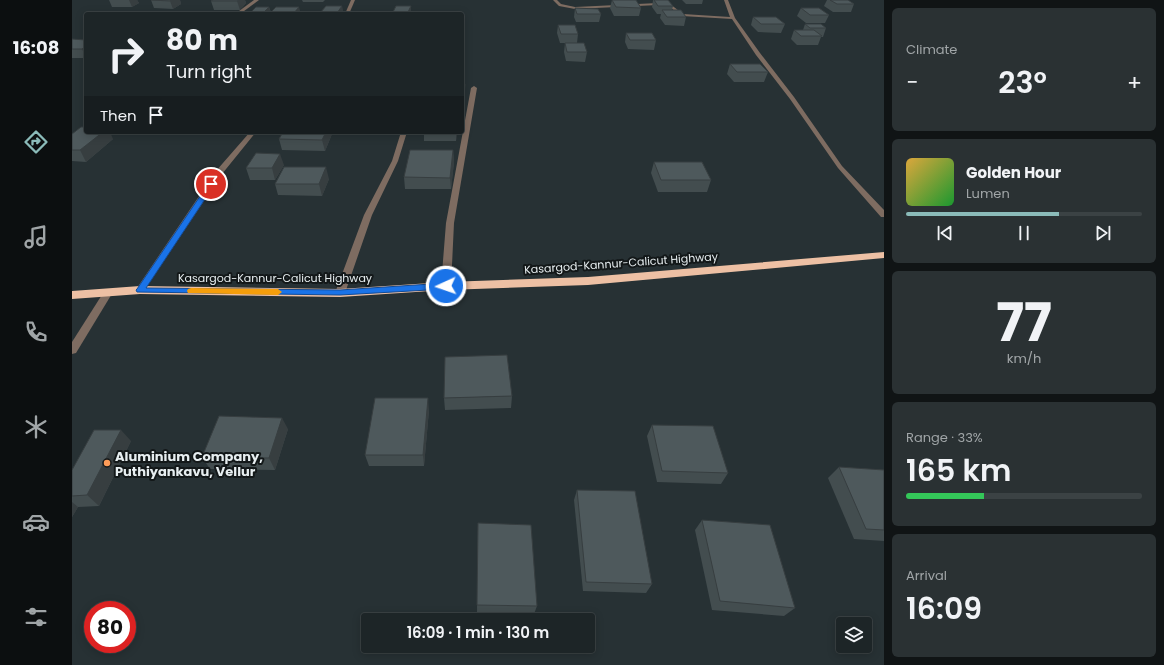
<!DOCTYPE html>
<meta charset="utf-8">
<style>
:root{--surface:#1d2527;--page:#2a3133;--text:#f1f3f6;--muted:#a0a5a7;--line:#3b4244;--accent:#8bbbb9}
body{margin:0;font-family:Poppins,sans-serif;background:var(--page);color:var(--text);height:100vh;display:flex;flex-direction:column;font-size:15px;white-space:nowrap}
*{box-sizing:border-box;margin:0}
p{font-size:13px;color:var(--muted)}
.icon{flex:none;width:22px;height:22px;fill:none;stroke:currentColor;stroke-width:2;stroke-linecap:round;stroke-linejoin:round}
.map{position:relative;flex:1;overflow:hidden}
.side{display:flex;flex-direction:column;gap:8px;padding:8px;background:#101415;width:280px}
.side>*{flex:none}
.top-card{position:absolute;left:12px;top:12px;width:380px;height:122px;border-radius:4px;box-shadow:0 2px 10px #0003,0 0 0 1px var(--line);background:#1d2527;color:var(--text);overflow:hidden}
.controls{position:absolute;left:764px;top:617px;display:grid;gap:8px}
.controls a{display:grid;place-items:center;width:36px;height:36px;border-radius:4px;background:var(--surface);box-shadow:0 2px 10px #0003,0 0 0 1px var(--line);font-size:20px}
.speed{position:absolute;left:12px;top:601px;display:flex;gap:8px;font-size:20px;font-weight:700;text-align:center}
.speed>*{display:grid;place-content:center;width:52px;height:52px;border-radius:50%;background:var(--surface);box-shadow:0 2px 10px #0003,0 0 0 1px var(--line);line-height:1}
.speed .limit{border:6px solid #d22;background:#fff;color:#111}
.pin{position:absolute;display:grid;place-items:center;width:34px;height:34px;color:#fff;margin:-17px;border:2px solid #fff;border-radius:50%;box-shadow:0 1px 4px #0007}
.me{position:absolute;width:44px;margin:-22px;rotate:267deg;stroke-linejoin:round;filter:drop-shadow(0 0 3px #0008)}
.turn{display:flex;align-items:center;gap:14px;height:84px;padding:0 16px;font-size:18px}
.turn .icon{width:52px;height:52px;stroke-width:2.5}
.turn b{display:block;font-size:28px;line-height:34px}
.then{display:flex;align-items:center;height:38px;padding:0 16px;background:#0003;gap:8px;font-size:15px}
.big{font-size:30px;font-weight:600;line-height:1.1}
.side .card{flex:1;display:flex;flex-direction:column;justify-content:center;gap:6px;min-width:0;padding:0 14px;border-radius:6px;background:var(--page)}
.side .dial{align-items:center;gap:0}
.dial b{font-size:52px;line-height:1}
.song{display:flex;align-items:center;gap:12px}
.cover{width:48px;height:48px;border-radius:6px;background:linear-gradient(135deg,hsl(40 70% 55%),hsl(130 70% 35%))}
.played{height:4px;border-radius:2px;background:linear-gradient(90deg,var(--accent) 65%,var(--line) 65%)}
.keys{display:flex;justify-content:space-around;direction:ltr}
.heat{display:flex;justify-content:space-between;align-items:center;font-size:22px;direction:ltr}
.charge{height:6px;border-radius:3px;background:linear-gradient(90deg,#34c759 33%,var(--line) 0)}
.trip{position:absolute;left:289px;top:613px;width:234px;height:40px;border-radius:4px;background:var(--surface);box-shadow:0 2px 10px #0003,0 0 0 1px var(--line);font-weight:600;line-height:40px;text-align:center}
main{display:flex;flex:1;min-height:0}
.tab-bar{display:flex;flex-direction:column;width:72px;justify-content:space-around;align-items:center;background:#0c0f10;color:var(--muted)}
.tab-bar .icon{width:28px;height:28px}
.tab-bar .on{color:var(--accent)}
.tab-bar b{font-size:18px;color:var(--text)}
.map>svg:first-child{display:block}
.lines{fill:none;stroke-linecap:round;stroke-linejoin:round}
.street{fill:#7e6c61;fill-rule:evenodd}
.highway{fill:#edc0a4;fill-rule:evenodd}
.wall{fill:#434d4f}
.shaded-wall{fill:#373e40}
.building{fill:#4e595c;stroke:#373e40}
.route{fill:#1a73e8;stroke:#114b97}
.slow{fill:#f59e0b}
.poi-dot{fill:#fe9c58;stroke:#131819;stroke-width:1.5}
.labels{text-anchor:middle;stroke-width:4;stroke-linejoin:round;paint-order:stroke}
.street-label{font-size:11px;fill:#e7eef0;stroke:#131819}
.near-poi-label{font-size:13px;font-weight:bold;fill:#e7eef0;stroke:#131819;text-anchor:start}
</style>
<main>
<nav class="tab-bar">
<b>16:08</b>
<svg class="icon on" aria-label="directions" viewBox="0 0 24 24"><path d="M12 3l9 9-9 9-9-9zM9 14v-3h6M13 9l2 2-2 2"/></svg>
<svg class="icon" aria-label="music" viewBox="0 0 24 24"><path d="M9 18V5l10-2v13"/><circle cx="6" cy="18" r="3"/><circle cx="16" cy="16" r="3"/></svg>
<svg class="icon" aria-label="phone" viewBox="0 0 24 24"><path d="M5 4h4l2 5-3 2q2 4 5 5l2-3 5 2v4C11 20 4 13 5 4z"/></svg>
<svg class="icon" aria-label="climate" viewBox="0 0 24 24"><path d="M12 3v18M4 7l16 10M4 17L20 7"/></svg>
<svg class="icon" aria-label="car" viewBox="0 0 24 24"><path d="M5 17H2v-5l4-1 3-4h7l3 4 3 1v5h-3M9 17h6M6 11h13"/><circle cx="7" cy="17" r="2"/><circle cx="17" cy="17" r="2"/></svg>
<svg class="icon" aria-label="filters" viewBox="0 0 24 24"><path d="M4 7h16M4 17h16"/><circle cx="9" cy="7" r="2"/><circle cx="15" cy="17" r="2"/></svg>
</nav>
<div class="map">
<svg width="812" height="665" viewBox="0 0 812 665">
<rect width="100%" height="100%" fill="#273134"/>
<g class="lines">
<g class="street">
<path d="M182,0h5l-19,14h-5z"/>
<path d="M279,0h4l-6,14h-4z"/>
<path d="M481,0h4l4,4 14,3 83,-4 12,1 13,10 47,3 -6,-17h4l7,18 25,35 34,44 48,69 42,44v7h-3l-43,-49 -48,-69 -34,-44 -24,-36 -50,-3 -14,-10 -10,-1 -83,4 -16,-3z"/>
<path d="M402,86l3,2 -23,135 -3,63 -5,3 -5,-3 5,-63 25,-135z"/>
<path d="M178,132h6l-34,42 -79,118h-6l-2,-2 2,-2 79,-117z"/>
<path d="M329,132h6l-9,29 -26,54 -27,78 -2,2h-6l-2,-2 29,-78 28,-54z"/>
<path d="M36,289l5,3 -37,61 -4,1v-12l33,-52z"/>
</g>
<path class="highway" d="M812,252v6l-296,27 -142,5 -106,7 -200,-3 -68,5v-8l68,-5 200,3 106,-7 142,-5z"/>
</g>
<g class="wall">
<path d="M37,0h28l2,3 -7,4h-20z"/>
<path d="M79,0h29l1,4 -8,5 -19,-1z"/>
<path d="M141,0h32l1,3 -6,7h-26l-3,-9z"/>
<path d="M230,0h23l-2,2h-20z"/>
<path d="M540,0l29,8 -2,8h-25l-4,-8z"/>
<path d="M581,0h15l5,6 -1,4 14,7 -2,9 -19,-1 -5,-7 1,-4h-4l-5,-7z"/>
<path d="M610,0h21l-1,4h-16z"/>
<path d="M755,0h21l6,4 -3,8h-18l-9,-6z"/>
<path d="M270,6l1,8h-23v-1z"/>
<path d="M339,6v8h-18v-2z"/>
<path d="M197,7l2,5 5,-5 25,7h-50v-2z"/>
<path d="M503,8l26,6 -2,8h-23l-2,-5z"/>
<path d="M729,8l28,7 -4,8h-19l-9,-7z"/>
<path d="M681,17l32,7 -4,9 -23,-1 -7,-7z"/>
<path d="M733,24l21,4 -3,9h-2l-3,8h-21l-6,-6 3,-9h9z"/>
<path d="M486,25l20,9 -1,9 10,9 -2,10 -19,-1 -2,-9 1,-9h-5l-3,-10z"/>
<path d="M554,33l30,7 -2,10 -26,-1 -3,-7z"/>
<path d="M14,40v18h-14v-9z"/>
<path d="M658,64l38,8 -4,10h-30l-7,-8z"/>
<path d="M390,84h3v10l-1,13h-2z"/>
<path d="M211,132h49v2l-7,17 -43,-1 -3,-11z"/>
<path d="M352,132h33l-1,9h-32z"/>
<path d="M0,134l41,5 -27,23 -14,-1z"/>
<path d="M381,150l1,12 -3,27h-46l-1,-12z"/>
<path d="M582,162l57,18 -4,12h-49l-7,-19z"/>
<path d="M212,165l-9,15h-25l-4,-12z"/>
<path d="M257,179l-7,17 -44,-1 -3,-11z"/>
<path d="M440,396l-1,12 -66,2 -1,-12z"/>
<path d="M357,410l-5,56h-55l-4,-11z"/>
<path d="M580,425l76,48 -7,11 -64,-2 -10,-46z"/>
<path d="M216,429l-13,41 -65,-1 -8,-12z"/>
<path d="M59,441l-32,65 -21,1 -6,10v-47z"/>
<path d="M767,467l45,3v71l-30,-2 -26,-61z"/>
<path d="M505,490l75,94 -6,9 -63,-2 -9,-91z"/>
<path d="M630,520l93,88 -11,8 -72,-6 -17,-80z"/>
<path d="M406,523l59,83 -3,8 -57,-1z"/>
</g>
<g class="shaded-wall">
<path d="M57,0h8l2,3 -7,4z"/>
<path d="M99,0h9l1,4 -8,5 -3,-8z"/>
<path d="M167,0h6l1,3 -6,7 -3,-9z"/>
<path d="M270,6l1,8h-6v-1z"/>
<path d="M339,6v8h-2l-1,-2z"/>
<path d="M197,7l2,7h-6l-1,-2z"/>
<path d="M227,7l2,7h-7v-1z"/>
<path d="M14,46v11l-4,-8z"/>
<path d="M393,84v10l-1,13v-10z"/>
<path d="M31,132h7l3,7 -27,23 -6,-12z"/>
<path d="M254,132h6v2l-7,17 -3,-11z"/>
<path d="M384,132h1l-1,9z"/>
<path d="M381,150l1,12 -3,27 -1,-11z"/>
<path d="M208,154l4,11 -9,15 -3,-12z"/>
<path d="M254,167l3,12 -7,17 -3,-12z"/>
<path d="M356,398l1,12 -5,56 -1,-11z"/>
<path d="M210,418l6,11 -13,41 -6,-12z"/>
<path d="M49,430l10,11 -32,65 -12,-11z"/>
<path d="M0,502l6,5 -6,10z"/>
</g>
<g class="building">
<path d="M79,0h20l-1,1z"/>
<path d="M141,0h26l-2,1h-26z"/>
<path d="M540,0h24l5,8 -25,-1z"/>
<path d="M582,0h14l5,6h-15z"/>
<path d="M758,0h18l6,4h-17z"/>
<path d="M254,6h16l-5,7h-17z"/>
<path d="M324,6h15l-3,6h-15z"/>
<path d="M184,7h13l-5,5h-13z"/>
<path d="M204,7h23l-5,6h-24z"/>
<path d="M503,8l23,1 3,5h-24z"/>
<path d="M729,8h18l10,7h-19z"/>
<path d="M590,10h19l5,7h-19z"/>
<path d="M681,17h23l9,7h-24z"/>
<path d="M733,24h16l5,4h-16z"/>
<path d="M486,25h17l3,9h-17z"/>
<path d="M722,30h20l8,6h-21z"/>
<path d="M554,33h26l4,7h-26z"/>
<path d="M0,39l14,1v6l-4,3h-10z"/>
<path d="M493,43h19l3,9h-20z"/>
<path d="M658,64h30l8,8h-31z"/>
<path d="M390,84h3l-1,13h-2z"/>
<path d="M9,127h5v5h17l-23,18h-8v-16z"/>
<path d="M211,132h43l-4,8 -43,-1z"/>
<path d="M338,150h43l-3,28 -46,-1z"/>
<path d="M184,153l24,1 -8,14h-26z"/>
<path d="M582,162h48l9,18h-50z"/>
<path d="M212,167h42l-7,17h-44z"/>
<path d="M435,355l5,41 -68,2 1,-41z"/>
<path d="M303,398h53l-5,57h-58z"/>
<path d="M147,416l63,2 -13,40 -67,-1z"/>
<path d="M580,425l61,1 15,47 -66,-2z"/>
<path d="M22,430h27l-34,65 -15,1v-26z"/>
<path d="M767,467l45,3v60l-18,-1z"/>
<path d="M505,490l58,1 17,93 -66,-2z"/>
<path d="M630,520l68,5 25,83 -75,-7z"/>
<path d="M406,523l53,2 6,81 -60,-1z"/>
</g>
<path class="route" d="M137,183l6,1 -69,104 194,2 106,-7 5,3 -5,3 -106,6 -203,-3 -1,-2 1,-1z"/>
<path class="slow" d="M119,288l87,1 4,3 -4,3 -90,-2 -1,-2 1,-2z"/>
<circle class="poi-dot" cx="35" cy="463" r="4"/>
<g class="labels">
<g class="street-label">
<text transform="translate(549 263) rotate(-4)" y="4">Kasargod-Kannur-Calicut Highway</text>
<text x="203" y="282">Kasargod-Kannur-Calicut Highway</text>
</g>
<g class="near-poi-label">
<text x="43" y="461">Aluminium Company,<tspan x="43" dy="15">Puthiyankavu, Vellur</tspan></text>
</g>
</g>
</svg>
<div class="controls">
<a><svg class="icon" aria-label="layers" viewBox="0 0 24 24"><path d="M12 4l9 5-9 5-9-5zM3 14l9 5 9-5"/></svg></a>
</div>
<div class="speed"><div class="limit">80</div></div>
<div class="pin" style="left:139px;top:184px;background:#d93025"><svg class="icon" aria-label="arrive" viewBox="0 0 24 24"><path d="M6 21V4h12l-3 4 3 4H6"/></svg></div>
<svg class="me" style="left:374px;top:286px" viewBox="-20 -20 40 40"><circle r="17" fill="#1a73e8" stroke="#fff" stroke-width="3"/><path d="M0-11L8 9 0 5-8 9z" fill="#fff"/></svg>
<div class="trip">16:09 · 1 min · 130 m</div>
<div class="top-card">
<div class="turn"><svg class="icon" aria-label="right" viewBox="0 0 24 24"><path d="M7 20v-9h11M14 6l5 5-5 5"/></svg><div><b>80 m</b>Turn right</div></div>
<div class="then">Then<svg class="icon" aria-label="arrive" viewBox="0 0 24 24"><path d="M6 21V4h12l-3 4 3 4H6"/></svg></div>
</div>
</div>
<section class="side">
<div class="card"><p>Climate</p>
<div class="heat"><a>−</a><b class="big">23°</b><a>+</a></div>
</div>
<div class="card">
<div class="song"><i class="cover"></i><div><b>Golden Hour</b><p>Lumen</p></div></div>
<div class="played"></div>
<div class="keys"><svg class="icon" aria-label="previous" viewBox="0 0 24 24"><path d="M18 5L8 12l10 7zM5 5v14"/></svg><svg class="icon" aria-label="pause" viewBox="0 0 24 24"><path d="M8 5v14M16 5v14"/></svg><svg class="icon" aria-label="next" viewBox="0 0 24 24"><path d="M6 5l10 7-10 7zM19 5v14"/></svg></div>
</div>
<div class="card dial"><b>77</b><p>km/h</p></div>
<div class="card"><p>Range · 33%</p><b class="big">165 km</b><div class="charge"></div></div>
<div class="card"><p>Arrival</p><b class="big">16:09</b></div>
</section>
</main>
